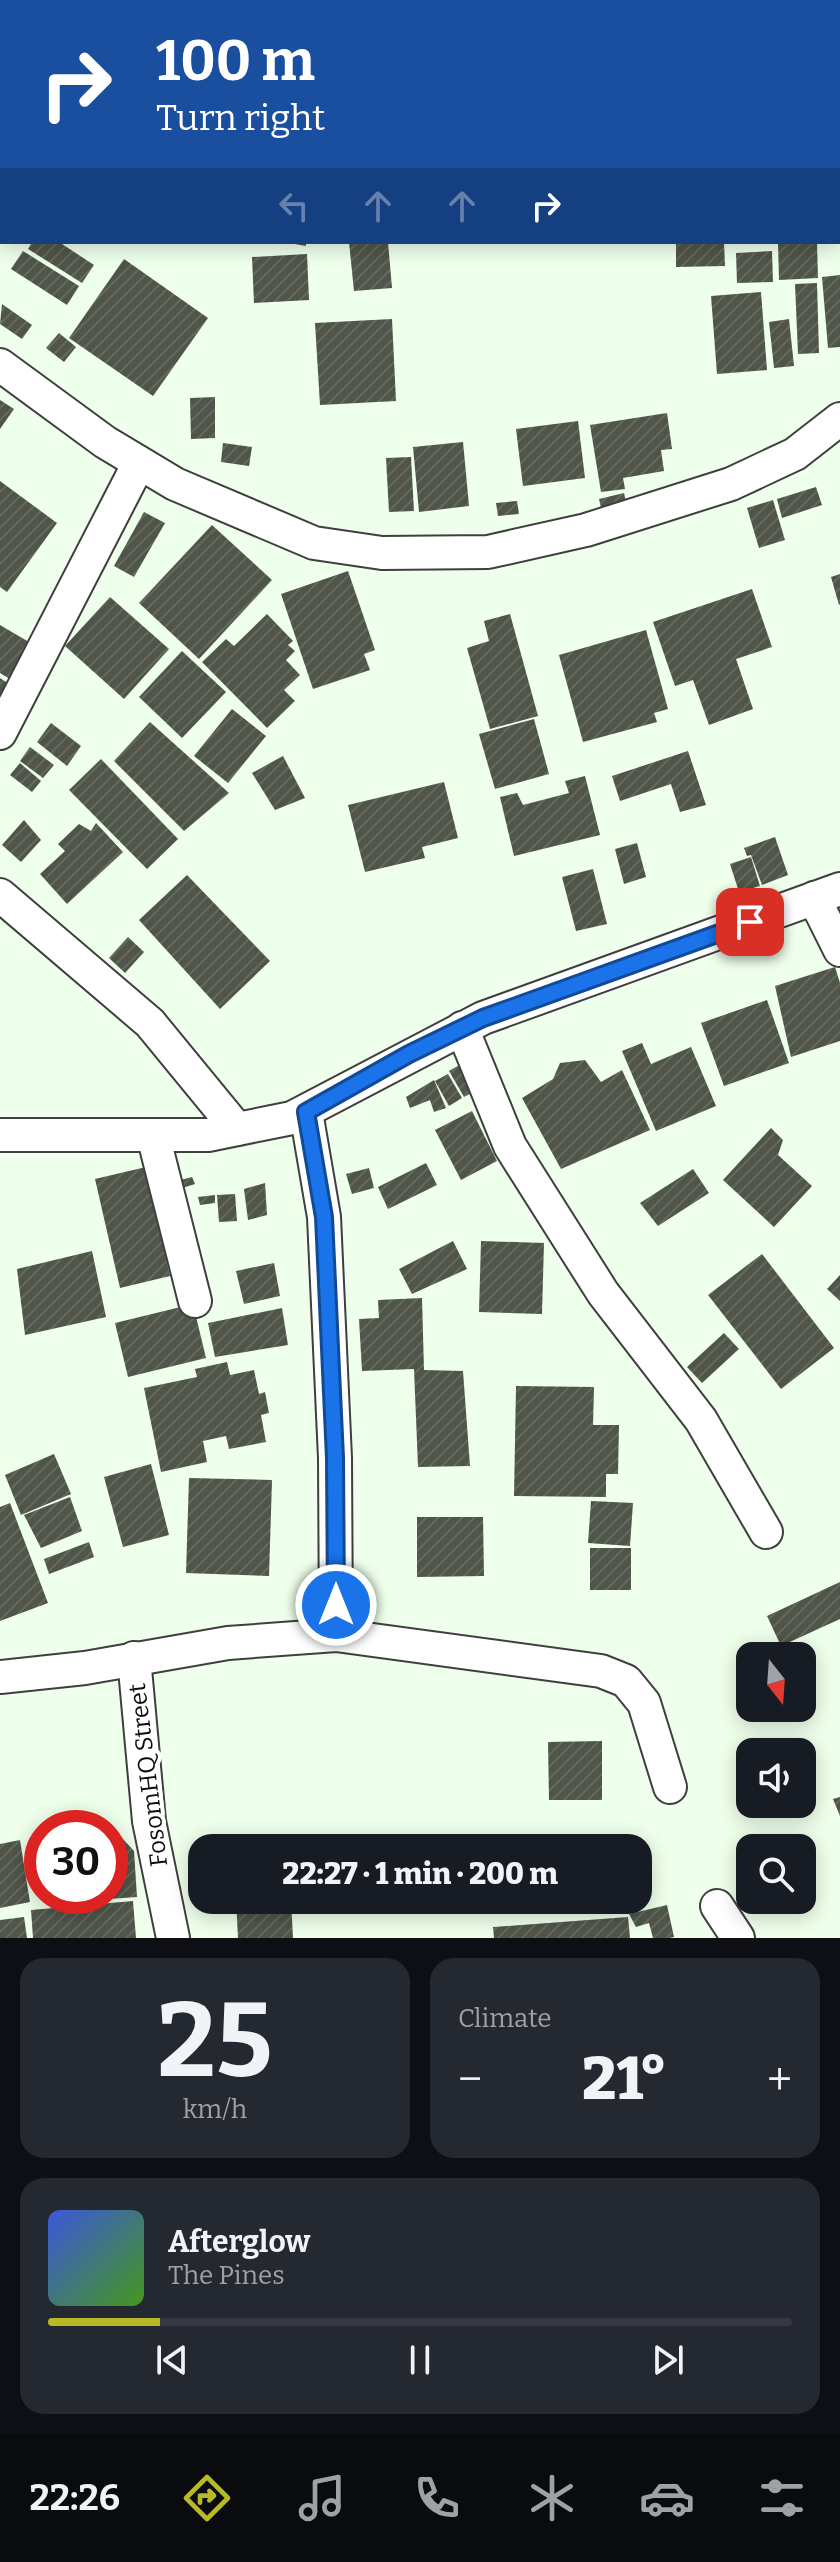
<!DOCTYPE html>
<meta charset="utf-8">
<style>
:root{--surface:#171b24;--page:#242831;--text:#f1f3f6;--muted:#9ea1a6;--line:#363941;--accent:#b7ba26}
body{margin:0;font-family:Bitter,serif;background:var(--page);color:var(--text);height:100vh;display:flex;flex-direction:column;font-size:30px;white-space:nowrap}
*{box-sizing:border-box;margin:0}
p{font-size:26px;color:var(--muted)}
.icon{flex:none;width:44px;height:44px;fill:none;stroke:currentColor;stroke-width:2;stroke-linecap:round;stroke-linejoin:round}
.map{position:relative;height:1938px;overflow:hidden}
.sheet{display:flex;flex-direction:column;gap:20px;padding:20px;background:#0d0f14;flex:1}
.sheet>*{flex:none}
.top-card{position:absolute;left:0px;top:0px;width:840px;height:244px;box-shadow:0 4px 20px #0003;background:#1a4fa0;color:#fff;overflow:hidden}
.needle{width:52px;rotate:163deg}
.controls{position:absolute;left:736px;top:1642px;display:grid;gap:16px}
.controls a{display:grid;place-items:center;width:80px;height:80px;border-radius:16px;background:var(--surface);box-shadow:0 4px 20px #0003;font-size:40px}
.speed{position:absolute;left:24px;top:1810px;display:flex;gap:16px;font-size:40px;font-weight:700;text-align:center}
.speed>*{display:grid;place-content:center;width:104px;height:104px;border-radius:50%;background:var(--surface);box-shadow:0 4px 20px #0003;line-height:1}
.speed .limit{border:12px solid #d22;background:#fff;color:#111}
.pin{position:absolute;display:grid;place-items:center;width:68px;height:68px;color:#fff;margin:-34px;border-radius:16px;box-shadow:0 4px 12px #0006}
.me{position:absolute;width:88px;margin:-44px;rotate:0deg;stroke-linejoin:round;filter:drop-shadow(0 0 6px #0008)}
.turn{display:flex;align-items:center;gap:28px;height:168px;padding:0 24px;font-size:36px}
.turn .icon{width:104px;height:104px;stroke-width:2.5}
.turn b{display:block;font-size:56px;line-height:68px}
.lanes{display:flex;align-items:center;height:76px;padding:0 24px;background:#0003;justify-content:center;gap:40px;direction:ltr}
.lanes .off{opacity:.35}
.big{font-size:60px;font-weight:800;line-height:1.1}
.sheet .tile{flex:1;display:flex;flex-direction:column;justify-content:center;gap:12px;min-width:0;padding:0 28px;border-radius:24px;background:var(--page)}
.sheet .dial{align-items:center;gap:0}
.dial b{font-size:104px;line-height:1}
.song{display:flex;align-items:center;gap:24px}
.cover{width:96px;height:96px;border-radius:12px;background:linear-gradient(135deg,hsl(230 70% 55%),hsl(100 70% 35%))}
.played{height:8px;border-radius:4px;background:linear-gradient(90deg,var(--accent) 15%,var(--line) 15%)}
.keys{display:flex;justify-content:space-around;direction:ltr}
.heat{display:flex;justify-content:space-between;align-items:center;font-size:44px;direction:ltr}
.sheet .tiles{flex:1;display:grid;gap:20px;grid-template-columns:1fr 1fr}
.tile:last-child{grid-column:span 2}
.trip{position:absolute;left:188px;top:1834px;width:464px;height:80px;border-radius:24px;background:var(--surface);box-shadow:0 4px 20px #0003;font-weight:800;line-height:80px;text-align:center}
.menu{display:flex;height:128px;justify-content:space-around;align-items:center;background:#090b0e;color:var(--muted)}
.menu .icon{width:56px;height:56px}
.menu .current{color:var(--accent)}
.menu b{font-size:36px;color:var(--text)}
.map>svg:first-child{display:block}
.building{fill:url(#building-hatch)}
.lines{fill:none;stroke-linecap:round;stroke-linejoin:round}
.minor-casing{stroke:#3f3f3f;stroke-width:36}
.minor{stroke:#fff;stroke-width:32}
.route-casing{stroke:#114b97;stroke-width:20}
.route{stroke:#1a73e8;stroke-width:14}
.labels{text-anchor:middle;stroke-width:8;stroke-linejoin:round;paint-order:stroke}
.street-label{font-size:24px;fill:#0c0c0c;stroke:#fff}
</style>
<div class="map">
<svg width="840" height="1938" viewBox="0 0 840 1938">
<defs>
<pattern id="building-hatch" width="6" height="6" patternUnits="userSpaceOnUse" patternTransform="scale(2)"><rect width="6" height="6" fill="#4f5549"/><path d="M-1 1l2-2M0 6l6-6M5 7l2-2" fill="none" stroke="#64685f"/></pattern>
</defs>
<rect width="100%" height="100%" fill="#eeffeb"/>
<g class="building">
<path d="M32,242h27l35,23 -12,18 -54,-34z"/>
<path d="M283,242h23v4z"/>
<path d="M349,242h39l4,46 -38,3z"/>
<path d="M676,242h48l1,24 -49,1z"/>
<path d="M817,242l1,36 -39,2 -1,-37z"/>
<path d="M23,251l56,35 -12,19 -56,-36z"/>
<path d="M772,251l1,31 -36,1 -1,-30z"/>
<path d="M307,254l2,46 -55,3 -2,-46z"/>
<path d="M124,259l84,59 -55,78 -84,-58z"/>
<path d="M840,275v72l-12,1 -6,-71z"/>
<path d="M817,283l2,70 -21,1 -3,-70z"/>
<path d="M761,292l6,78 -50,4 -6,-78z"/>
<path d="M2,304l30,21 -10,14 -22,-15z"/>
<path d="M392,319l4,82 -76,4 -5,-82z"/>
<path d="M789,319l5,47 -20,2 -5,-46z"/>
<path d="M59,333l17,14 -12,15 -18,-14z"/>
<path d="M215,397v41l-24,1 -1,-41z"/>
<path d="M0,400l14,9 -14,20z"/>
<path d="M667,413l5,36 -11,1 3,21 -41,7 2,11 -24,3 -11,-67z"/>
<path d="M578,421l7,57 -62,8 -7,-57z"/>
<path d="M463,442l6,64 -50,6 -6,-65z"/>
<path d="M223,443l29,4 -3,19 -28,-4z"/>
<path d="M411,457l3,54 -25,1 -3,-54z"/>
<path d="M0,481l57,42 -50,69 -7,-5z"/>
<path d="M816,487l6,18 -40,13 -5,-19z"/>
<path d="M624,493l2,9 -25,6 -2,-9z"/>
<path d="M773,500l12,40 -26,8 -12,-40z"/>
<path d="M517,501l2,13 -21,2 -2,-13z"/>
<path d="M144,512l21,11 -31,54 -20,-11z"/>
<path d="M212,525l60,55 -73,79 -60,-56z"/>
<path d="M348,571l27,79 -11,4 6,16 -57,19 -32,-95z"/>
<path d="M840,574v30l-1,1 -8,-28z"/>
<path d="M752,589l20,58 -36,12 17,50 -44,16 -16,-45 -18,6 -22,-64z"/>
<path d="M110,597l59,52 -45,50 -59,-53z"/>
<path d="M267,614l26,27 -5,4 7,6 -9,9 14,15 -16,15 11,11 -28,27 -65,-66 24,-23 8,7z"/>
<path d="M510,614l28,102 -48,13 -23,-81 22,-7 -5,-20z"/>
<path d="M0,625l34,20 -21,36 -13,-8z"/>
<path d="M646,630l22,79 -14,4 3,9 -74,20 -24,-87z"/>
<path d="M182,651l44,41 -44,46 -43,-41z"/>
<path d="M0,678l9,6 -9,14z"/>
<path d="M232,709l34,27 -38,47 -34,-27z"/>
<path d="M534,719l15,55 -54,15 -16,-55z"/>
<path d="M150,722l79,71 -45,38 -70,-70z"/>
<path d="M51,723l30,23 -14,20 -30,-24z"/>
<path d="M30,747l24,18 -11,13 -23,-17z"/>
<path d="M688,751l18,54 -26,7 -9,-28 -51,17 -8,-25z"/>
<path d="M283,756l22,42 -30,12 -23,-37z"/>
<path d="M101,759l77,80 -31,30 -78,-79z"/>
<path d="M20,763l21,18 -9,11 -22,-17z"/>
<path d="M585,776l15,59 -86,21 -14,-59 17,-4 6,12 46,-12 -4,-12z"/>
<path d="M444,782l14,56 -36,9 3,11 -60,14 -17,-67z"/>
<path d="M24,820l17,20 -20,22 -19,-17z"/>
<path d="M96,823l27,29 -56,52 -27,-30 25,-23 -7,-7 21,-20 12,7z"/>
<path d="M775,837l13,38 -26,10 -11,-30 -4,1 -3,-8z"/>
<path d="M637,843l9,34 -22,7 -9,-35z"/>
<path d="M751,857l9,29 -21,6 -9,-28z"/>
<path d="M593,869l14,55 -31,7 -14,-54z"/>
<path d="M187,875l83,86 -50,48 -81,-89z"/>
<path d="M128,937l16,15 -19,21 -16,-15z"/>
<path d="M835,967l5,16v58l-49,16 -16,-71z"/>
<path d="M767,1000l22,63 -65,23 -23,-63z"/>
<path d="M642,1043l9,21 40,-17 25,59 -60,25 -34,-80z"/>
<path d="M468,1060l15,27 -19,10 -15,-26z"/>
<path d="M585,1060l16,22 21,-12 28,60 -89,39 -39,-71 31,-19 7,-16z"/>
<path d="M448,1074l14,24 -13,8 -14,-25z"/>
<path d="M434,1080l12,28 -12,4 -4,-12 -20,8 -4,-11z"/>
<path d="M472,1111l25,50 -36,19 -26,-50z"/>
<path d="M771,1128l12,12 -5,15 34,31 -38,41 -51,-47z"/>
<path d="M426,1163l11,22 -49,24 -10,-22z"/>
<path d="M146,1167l24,109 -50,12 -25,-109z"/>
<path d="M369,1168l5,20 -22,6 -6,-20z"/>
<path d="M693,1169l16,24 -51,33 -18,-23z"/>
<path d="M192,1177l3,7 -16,5 -2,-8z"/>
<path d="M265,1183l2,32 -19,5 -4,-31z"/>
<path d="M235,1194l2,27 -18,1 -2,-27z"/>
<path d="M215,1195v8l-15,2 -2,-8z"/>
<path d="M453,1241l14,28 -55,25 -13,-25z"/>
<path d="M481,1241l63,2 -2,71 -63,-2z"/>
<path d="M92,1251l14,66 -81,18 -8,-66z"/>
<path d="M762,1254l72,94 -53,41 -73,-94z"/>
<path d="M274,1263l6,33 -36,8 -8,-33z"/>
<path d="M840,1275v26l-13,-12z"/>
<path d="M422,1298l2,72 39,1 7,95 -52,1 -4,-98 -52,2 -3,-52 20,-1 -1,-18z"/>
<path d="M193,1304l13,54 -78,19 -13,-54z"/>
<path d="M282,1308l6,37 -73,12 -7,-34z"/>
<path d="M724,1333l15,16 -37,34 -15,-16z"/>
<path d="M227,1362l3,13 24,-5 5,24 6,-2 4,21 -8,2 5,27 -37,7 -3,-13 -23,5 4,21 -46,10 -17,-84 53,-11 -2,-8z"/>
<path d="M516,1386l78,1 -1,38h26l-1,49h-12v23l-92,-1z"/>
<path d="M54,1454l17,40 -50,21 -16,-40z"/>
<path d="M151,1464l18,71 -46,12 -19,-70z"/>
<path d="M189,1478l83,2 -3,96 -83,-3z"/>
<path d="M70,1497l12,34 -41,17 -17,-33z"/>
<path d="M591,1501l42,2 -3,43 -42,-3z"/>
<path d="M10,1503l38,100 -48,18v-114z"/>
<path d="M417,1517h66l1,59 -67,1z"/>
<path d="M89,1542l5,15 -45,17 -5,-15z"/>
<rect x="590" y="1548" width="41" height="42"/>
<path d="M840,1582v37l-59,27 -14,-30z"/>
<path d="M602,1741v59h-53l-1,-58z"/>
<path d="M840,1797v19l-7,-17z"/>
<path d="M110,1835l12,3 12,13 3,46 -84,6v-7h57z"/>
<path d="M20,1840l10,62 -30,6v-64z"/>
<path d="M236,1900h55l2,38h-55z"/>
<path d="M133,1901l3,37h-103l-2,-28z"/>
<path d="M667,1905l7,32 -5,1h-16l-4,-15 -13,4 -7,-13z"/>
<path d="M24,1917l3,21h-27v-18z"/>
<path d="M628,1917l2,21h-136l-1,-11z"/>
</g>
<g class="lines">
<defs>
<g id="minor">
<path d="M502,0v2"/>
<path d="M6,2v-2"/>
<path d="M2,76v43"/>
<path d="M0,365l105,77 70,42 139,59 68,10 106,-1 98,-22 145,-46 64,-30 45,-35"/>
<path d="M0,733l139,-270"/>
<path d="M0,895l150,128 87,106"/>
<path d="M814,898l26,52"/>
<path d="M462,1028l48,118 93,147 98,127 65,112"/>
<path d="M306,1112l18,105 11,241 1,177"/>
<path d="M0,1135h208l84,-17 191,-100 357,-129"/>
<path d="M153,1135l42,166"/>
<path d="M134,1658l15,163 24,117"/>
<path d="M0,1677l85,-9 143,-25 108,-8 265,36 25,10 18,22 26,84"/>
<path d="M717,1906l21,32"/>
</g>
</defs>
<use href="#minor" class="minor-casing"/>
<use href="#minor" class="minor"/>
</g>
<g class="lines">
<defs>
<path id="route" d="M336,1605l-1,-147 -11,-241 -18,-105 103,-58 74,-36 267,-96"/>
</defs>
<use href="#route" class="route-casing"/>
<use href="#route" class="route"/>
</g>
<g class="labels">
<g class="street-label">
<text transform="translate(148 1775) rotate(-97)" y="8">FosomHQ Street</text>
</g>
</g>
</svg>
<div class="controls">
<a><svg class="needle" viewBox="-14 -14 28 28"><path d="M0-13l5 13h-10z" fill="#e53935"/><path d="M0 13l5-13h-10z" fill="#9ea1a6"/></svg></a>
<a><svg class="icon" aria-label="sound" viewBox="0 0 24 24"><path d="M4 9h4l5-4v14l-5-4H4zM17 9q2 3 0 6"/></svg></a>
<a><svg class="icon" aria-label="search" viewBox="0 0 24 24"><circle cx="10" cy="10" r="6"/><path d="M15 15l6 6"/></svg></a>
</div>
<div class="speed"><div class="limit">30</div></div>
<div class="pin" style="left:750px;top:922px;background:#d93025"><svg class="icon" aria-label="arrive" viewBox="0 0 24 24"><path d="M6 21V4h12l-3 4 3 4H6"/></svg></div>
<svg class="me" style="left:336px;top:1605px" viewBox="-20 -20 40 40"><circle r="17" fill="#1a73e8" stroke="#fff" stroke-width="3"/><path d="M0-11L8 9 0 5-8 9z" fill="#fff"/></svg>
<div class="trip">22:27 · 1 min · 200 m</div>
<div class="top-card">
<div class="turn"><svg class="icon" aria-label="right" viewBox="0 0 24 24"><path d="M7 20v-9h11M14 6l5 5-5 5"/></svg><div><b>100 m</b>Turn right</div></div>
<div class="lanes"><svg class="icon off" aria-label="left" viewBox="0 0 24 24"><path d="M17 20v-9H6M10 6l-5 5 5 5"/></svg><svg class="icon off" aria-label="ahead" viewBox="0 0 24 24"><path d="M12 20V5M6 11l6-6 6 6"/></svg><svg class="icon off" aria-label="ahead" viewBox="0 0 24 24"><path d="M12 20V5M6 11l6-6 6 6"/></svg><svg class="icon" aria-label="right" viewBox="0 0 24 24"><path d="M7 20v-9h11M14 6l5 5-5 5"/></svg></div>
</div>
</div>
<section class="sheet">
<div class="tiles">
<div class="tile dial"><b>25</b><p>km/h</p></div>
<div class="tile"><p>Climate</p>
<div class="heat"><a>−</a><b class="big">21°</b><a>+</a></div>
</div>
<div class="tile">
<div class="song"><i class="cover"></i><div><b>Afterglow</b><p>The Pines</p></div></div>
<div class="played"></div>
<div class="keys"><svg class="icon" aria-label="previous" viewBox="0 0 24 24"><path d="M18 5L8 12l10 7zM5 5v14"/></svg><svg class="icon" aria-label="pause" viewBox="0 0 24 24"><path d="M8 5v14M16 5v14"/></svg><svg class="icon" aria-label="next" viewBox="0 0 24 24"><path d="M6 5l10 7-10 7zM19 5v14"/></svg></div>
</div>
</div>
</section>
<nav class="menu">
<b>22:26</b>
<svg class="icon current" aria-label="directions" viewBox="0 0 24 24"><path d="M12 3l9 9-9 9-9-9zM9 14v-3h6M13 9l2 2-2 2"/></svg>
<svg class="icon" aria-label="music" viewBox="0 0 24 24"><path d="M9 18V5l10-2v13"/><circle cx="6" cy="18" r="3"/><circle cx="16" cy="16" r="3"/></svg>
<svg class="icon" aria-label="phone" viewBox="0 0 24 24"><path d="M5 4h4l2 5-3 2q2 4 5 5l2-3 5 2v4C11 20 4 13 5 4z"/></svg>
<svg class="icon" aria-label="climate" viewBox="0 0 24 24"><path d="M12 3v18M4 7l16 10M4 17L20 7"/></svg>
<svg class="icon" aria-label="car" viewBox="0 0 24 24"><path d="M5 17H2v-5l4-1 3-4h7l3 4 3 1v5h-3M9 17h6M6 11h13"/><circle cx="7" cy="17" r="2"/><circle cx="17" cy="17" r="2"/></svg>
<svg class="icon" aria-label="filters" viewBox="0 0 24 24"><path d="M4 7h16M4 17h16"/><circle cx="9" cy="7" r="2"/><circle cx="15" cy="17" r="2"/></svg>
</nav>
